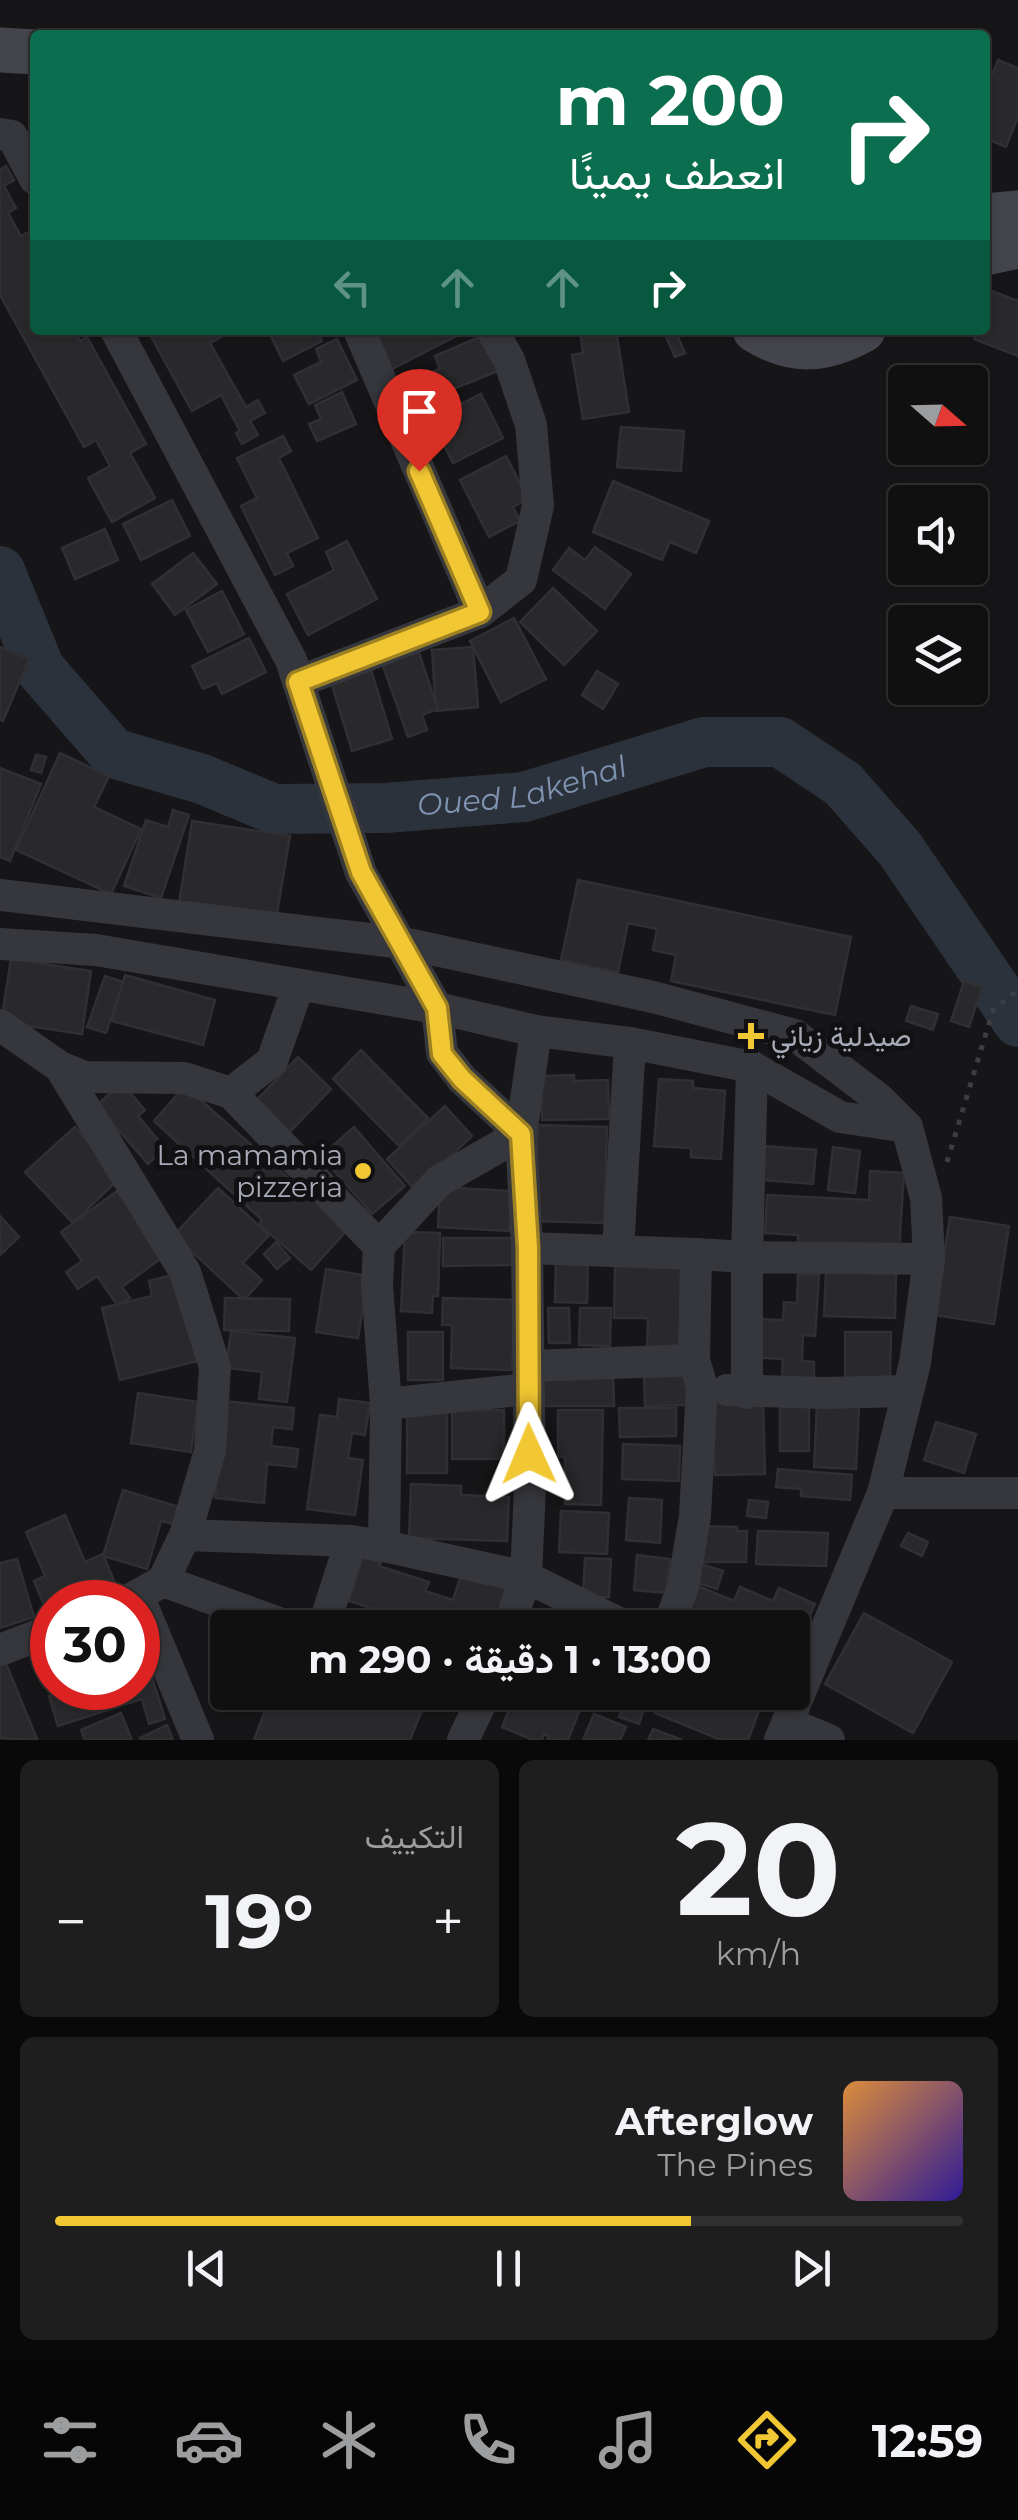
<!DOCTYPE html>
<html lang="ar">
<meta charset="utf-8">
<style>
:root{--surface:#101011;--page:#1e1e1f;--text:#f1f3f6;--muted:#9c9d9f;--line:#303031;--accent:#f1c734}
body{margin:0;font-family:Montserrat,Vazirmatn,sans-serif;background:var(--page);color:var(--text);direction:rtl;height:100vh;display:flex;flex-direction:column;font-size:38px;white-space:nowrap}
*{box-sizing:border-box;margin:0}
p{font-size:32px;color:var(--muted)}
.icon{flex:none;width:55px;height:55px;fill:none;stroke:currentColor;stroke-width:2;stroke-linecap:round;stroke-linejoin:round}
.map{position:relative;height:1740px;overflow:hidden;direction:ltr}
.details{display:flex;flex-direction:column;gap:20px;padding:20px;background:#090909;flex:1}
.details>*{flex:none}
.guide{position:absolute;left:30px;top:30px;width:960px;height:305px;border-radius:10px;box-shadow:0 2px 8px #0004,0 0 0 2px var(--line);direction:rtl;background:#0b6e4f;color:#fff;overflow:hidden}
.needle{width:65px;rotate:110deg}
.fabs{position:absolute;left:888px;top:365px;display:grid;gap:20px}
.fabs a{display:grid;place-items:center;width:100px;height:100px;border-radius:10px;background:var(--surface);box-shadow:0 2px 8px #0004,0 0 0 2px var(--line);font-size:50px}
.speed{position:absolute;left:30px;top:1580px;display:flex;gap:20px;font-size:50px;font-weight:700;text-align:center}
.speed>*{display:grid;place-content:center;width:130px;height:130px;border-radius:50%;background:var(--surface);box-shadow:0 2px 8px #0004,0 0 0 2px var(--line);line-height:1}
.speed .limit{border:15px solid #d22;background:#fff;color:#111}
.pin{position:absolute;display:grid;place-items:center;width:85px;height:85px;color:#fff;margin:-102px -42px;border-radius:50% 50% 50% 0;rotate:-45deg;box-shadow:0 0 10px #0007}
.pin .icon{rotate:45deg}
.me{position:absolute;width:110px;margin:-55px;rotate:359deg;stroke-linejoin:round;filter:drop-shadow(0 0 8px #0008)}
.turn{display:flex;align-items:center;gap:35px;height:210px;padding:0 40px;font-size:45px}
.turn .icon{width:130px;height:130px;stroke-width:2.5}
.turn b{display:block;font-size:70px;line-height:85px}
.lanes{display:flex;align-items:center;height:95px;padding:0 40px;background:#0003;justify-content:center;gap:50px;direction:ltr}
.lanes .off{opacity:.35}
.big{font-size:75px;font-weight:700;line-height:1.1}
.details .card{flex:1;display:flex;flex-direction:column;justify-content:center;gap:15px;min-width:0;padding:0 35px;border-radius:15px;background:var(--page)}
.details .dial{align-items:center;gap:0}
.dial b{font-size:130px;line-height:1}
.song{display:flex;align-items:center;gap:30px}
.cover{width:120px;height:120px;border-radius:15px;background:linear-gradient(135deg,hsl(30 70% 55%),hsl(250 70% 35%))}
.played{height:10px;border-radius:5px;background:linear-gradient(90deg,var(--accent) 70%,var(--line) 70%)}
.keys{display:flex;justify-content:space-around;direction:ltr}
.heat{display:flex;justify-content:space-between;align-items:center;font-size:55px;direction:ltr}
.details .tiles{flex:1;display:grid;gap:20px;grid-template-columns:1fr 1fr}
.card:last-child{grid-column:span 2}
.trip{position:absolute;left:210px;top:1610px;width:600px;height:100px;border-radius:10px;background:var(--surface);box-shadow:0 2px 8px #0004,0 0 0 2px var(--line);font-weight:700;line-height:100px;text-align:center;direction:rtl}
.tab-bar{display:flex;height:160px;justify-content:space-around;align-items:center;background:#060607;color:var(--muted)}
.tab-bar .icon{width:70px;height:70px}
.tab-bar .active{color:var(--accent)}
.tab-bar b{font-size:45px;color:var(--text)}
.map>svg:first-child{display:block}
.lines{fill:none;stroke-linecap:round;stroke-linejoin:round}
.river{stroke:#2c323b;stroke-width:50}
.building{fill:#29282b;stroke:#302f33;stroke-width:2.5}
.path{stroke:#3c3e43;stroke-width:5;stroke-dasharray:5 8;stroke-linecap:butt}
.street{stroke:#36373c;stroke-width:32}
.secondary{stroke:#44454c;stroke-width:45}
.route-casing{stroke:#9d8122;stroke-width:25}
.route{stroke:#f1c734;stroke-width:18}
.poi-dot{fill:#f1c734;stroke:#111012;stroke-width:4}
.labels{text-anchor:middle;stroke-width:10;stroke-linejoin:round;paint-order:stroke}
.poi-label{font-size:28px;fill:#a7aab7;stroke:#111012;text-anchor:start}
.water-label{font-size:30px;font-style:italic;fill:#7f94b2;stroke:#111012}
</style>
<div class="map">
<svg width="1018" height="1740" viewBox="0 0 1018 1740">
<rect width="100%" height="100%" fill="#161517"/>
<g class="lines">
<path class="river" id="s1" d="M0,571l40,98 73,84 89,26 72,30 111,-1 139,-11 180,-55h76l63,42 57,65 118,173"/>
</g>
<g class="building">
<path d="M998,60l20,8v49l-12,30 -21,-9v-46z"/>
<path d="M6,166l8,14 -10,6 12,22 -8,5 13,23 11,-6 3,5v24l-8,4 8,14v53h39l6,11 7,-4 59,107 -16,9 25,45 -43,24 -24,-44 22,-12 -14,-26 -12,7 -84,-152v-125z"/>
<path d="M992,291l26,10v55l-44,-17 3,-9h8v-21z"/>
<path d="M151,330h83l-24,13 36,64 12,-7 7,13 -15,8 8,14 -16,9 -6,-11 4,-2 -19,-36 -29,16 -44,-80z"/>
<path d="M268,330h48l6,11 -39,20z"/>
<path d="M388,330h76v2l-76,39 -16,-32z"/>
<path d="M580,330h36l13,82 -46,7 -11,-64 11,-2z"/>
<path d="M663,330h12l10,23 -10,4z"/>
<path d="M484,335l14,36 -45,18 6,14 -19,8 -15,-36 15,-6 -5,-13z"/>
<path d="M337,339l20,41 -48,24 -15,-29 27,-13 -5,-13z"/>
<path d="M342,392l14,32 -39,17 -8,-17 12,-5 -6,-14z"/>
<path d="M481,394l22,44 -50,25 -22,-44z"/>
<path d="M621,427l63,4 -3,40 -64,-4z"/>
<path d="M283,436l8,15 -12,7 39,80 -31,15 6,13 -18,9 -34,-69 16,-8 -20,-40z"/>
<path d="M506,456l22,43 -15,8 7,14 -31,16 -29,-57z"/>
<path d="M613,481l96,40 -13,32 -26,-11 -8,18 -69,-28z"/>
<path d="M172,500l18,36 -49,24 -18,-36z"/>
<path d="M105,529l13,31 -43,19 -13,-31z"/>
<path d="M347,541l30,58 -69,36 -21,-41 47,-24 -8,-18z"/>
<path d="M595,547l36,27 -26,35 -52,-39 16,-22 16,12z"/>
<path d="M193,553l24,31 -42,31 -23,-31z"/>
<path d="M553,588l44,43 -33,34 -44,-43z"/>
<path d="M222,591l22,43 -36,18 -22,-42z"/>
<path d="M514,618l32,61 -45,23 -31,-61z"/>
<path d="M249,638l17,34 -44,22 -5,-11 -14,6 -11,-23z"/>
<path d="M0,647l29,12 -26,62 -3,-1z"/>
<path d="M473,647l5,60 -42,4 -4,-61z"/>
<path d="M418,650l20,59 -16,6 5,15 -19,7 -26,-74z"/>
<path d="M369,663l23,76 -40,12 -23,-76z"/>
<path d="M597,671l21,13 -15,25 -21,-14z"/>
<path d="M60,753l49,23 -15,31 47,22 -30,65 -95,-44z"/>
<path d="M36,755l10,2 -5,16 -10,-3z"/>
<path d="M0,768l41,16 -31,77 -10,-4z"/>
<path d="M173,810l16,5 -28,83 -37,-12 22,-66 22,7z"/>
<path d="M192,821l98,15 -15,89 -97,-15z"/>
<path d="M578,880l273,57 -16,78 -164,-34 5,-26 -23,-5 4,-21 -29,-6 -10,49 -57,-12z"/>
<path d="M11,959l80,12 -9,63 -81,-12z"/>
<path d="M125,975l90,25 -12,45 -91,-24z"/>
<path d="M105,976l18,6 -17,51 -19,-6z"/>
<path d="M964,981l18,6 -13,40 -18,-6z"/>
<path d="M911,1006l27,8 -5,16 -27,-9z"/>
<path d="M361,1050l67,68 -29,28 -66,-67z"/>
<path d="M298,1057l33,32 -48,50 -33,-32z"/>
<path d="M574,1075v6l34,-1 1,39 -67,1 -1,-44z"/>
<path d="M659,1079l34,2v7l32,3 -4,68 -30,-2v-9l-37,-2z"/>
<path d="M122,1083l23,27 -7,6 27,32 -17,16 -51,-59z"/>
<path d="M185,1086l162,144 -36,40 -52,-46 3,-4 -108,-99z"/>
<path d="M445,1106l27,30 -57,54 -28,-31z"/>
<path d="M538,1125l69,2 -3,96 -69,-2z"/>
<path d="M75,1127l46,50 -48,46 -48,-51z"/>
<path d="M354,1127l51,59 -33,28 -51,-58z"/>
<path d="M764,1146l52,4 -3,34 -51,-4z"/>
<path d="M833,1147l27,4 -5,42 -27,-3z"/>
<path d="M870,1171l34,2 -5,78 -101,-5v-11l-33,-2 2,-38 102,5z"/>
<path d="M440,1187l72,4 -3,40 -71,-4z"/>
<path d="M218,1188l51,47 -26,28 19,17 -18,20 -70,-65z"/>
<path d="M117,1191l46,66 -41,30 8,11 -12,8 -21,-30 -19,13 -12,-17 16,-11 -21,-29z"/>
<path d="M0,1216l19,21 -19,18z"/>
<path d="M950,1217l59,9 -15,98 -60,-9z"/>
<path d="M405,1232l35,1 -2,63h-5l-1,17 -31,-2z"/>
<path d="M443,1238h70v27l-70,1z"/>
<path d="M276,1242l14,16 -13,11 -13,-15z"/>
<path d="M556,1257l32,1 -1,45 -32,-1z"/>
<path d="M615,1266l69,2 -2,84 -35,-1 1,-33h-34z"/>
<path d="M326,1269l42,7 -10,62 -42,-6z"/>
<path d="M826,1271l70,2 -1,45 -71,-2z"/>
<path d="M176,1274l21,87 -77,19 -18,-72 50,-12 -3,-15z"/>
<path d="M798,1274l21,1 -4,61 -12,-1 -1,26 12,1v18l-32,-2 1,-19 -32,-2 2,-38 30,1 1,-18 13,1z"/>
<path d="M225,1298l65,1 -1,32 -65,-1z"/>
<path d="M443,1298l72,2 -3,70 -61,-2 1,-43h-10z"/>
<path d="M548,1308h21l1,35h-21z"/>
<path d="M580,1308h31l-1,38 -31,-1z"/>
<path d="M231,1331l64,7 -8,64 -28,-3 3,-27 -36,-4z"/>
<rect x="408" y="1332" width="35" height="48"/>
<path d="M845,1332h46l-1,48h-45z"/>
<path d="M613,1369l1,37h-71l-1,-36z"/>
<path d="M687,1376l1,29 -43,1 -1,-29z"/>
<path d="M138,1393l60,9 -7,50 -60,-9z"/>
<path d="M339,1399l31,4 -5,32 -13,-2 -4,25 15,2 -8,55 -48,-6 13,-94 17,2z"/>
<path d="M763,1399l2,75 -50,1 -2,-74z"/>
<path d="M223,1401l71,7 -2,21 -19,-2 -2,19 27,3 -2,18 -29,-3 -3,39 -49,-5z"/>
<rect x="780" y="1404" width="29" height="47"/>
<path d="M817,1405l42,1 -3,63 -42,-2z"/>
<path d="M619,1408h57v28l-56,1z"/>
<path d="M504,1410v49h-52v-48z"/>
<path d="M558,1410h45l-2,95 -36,-1v-47h-7z"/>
<rect x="407" y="1411" width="40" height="62"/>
<path d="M936,1422l40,12 -12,39 -40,-13z"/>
<path d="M623,1444l57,2 -1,35 -57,-2z"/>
<path d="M778,1469l74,6 -2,25 -49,-4v-7l-25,-2z"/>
<path d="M411,1484l50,2v9l48,2 -2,44 -98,-3z"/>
<path d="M123,1490l56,17 -5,17 -13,-3 -14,48 -44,-13z"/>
<path d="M629,1498l33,2 -2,43 -34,-3z"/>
<path d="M749,1500l19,2 -2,16 -19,-2z"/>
<path d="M561,1511l48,2 -2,41 -48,-2z"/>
<path d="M65,1515l20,47 18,-8 13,32 -39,16h-25v11l-4,2 -14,-34 11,-5 -19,-44z"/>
<path d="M700,1526l37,1v4h10l-1,31h-47z"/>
<path d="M758,1531l70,2 -2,33 -70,-2z"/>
<path d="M908,1533l20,9 -6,14 -21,-10z"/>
<path d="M637,1555l33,4 -4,34 -32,-3z"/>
<path d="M363,1557l18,6 -2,3 50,16 -4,9 28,9 9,-28 48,16 -13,40h-85l2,-6 -65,-21z"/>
<path d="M585,1558l26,1 -2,38 -26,-1z"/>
<path d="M17,1559l17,58 -34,11v-65z"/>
<path d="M698,1563l25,8 -6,18 -25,-8z"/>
<path d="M698,1586l36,15 6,-14 33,14 6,-13 36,16 -23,52v-28h-111z"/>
<path d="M864,1613l88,49 -39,71 -88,-49z"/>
<path d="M52,1652v36h6l-10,3 -12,-33z"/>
<path d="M5,1661l32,78 -4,1 -33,-2v-75z"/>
<path d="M148,1665l17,54 -16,5 -7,-25 -84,27 -9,-30 28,-8h61v-19z"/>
<path d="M272,1692h113l-2,5 12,4 2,-6 27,10 -14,35h-156z"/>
<path d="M516,1692h36l-3,8 30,12 -11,28h-21l2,-4 -5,-2 -2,6h-9l-31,-13z"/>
<path d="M587,1692h22l-5,13 -18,-8z"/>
<path d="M654,1692h69l37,16 -12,32h-27l-66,-27 8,-17z"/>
<path d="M635,1695l12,4 -8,25 -20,-7 4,-11 8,2z"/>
<path d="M121,1713l11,27h-47l-4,-10z"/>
<path d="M594,1714l32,13 -6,13h-37z"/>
<path d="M167,1725l6,15h-32l-1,-2z"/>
<path d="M653,1729l29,11h-34z"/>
</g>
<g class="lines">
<path class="path" d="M947,1162l46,-152 25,-20"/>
<g class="street">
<path d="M0,134l12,2 23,43"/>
<path d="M116,330l175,330 70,213 76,135 5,45 20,26 59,55 -82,47 -60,65"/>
<path d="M359,330l121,282"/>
<path d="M298,682l182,-70 41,-32 17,-74 -7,-81 -22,-65 -17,-30"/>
<path d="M0,895l403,48 250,54 142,38 84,64 28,28 19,71 3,61 -14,104 -32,130 -103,247"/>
<path d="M0,944l96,6 341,58 99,23"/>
<path d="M0,1025l60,42 125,205 30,95 -5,84 -25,84 -22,46 -37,21"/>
<path d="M60,1067l25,10 99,1 47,15 148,153 -2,39 9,119 -2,142"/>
<path d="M231,1093l41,-32 26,-74"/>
<path d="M527,1248l169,6"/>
<path d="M618,1250l12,-207"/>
<path d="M529,1366l165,-6"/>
<path d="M727,1390l97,3 83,-2"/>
<path d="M747,1393v-136l182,2"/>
<path d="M386,1404l142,-15"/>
<path d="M883,1493h135"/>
<path d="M185,1535l166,6 33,5 142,31 103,51"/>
<path d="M163,1581l130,47"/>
<path d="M139,1598l59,142"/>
<path d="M323,1628l28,-87"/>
<path d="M508,1628l18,-51 4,-90 -3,-239 -6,-114 15,-103 94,12 122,24 88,50 67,10"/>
<path d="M668,1628l15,-41 12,-71 7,-129 -8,-27 2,-106 51,3 5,-190"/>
<path d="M0,1650l52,-20"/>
<path d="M788,1723l41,17"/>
<path d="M463,1740l23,-48"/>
</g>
<g class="secondary">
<path d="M0,50l35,2"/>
<path d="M985,216l33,-3"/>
<path d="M985,253l33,-7"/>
<path d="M755,330c38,24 70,21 108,0"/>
</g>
</g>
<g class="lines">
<defs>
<path id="route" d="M419,471l61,141 -182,70 63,190 76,136 5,46 20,25 59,55 7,114 1,206"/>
</defs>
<use href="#route" class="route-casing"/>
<use href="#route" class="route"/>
</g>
<g class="poi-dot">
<path d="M746 1021h10v10h10v10h-10v10h-10v-10h-10v-10h10z"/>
<circle cx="363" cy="1171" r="10"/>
</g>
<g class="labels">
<g class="poi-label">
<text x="771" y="1046">صيدلية زياني</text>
<text x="343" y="1165" text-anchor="end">La mamamia<tspan x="343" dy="32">pizzeria</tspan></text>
</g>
<g class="water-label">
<text dy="10" stroke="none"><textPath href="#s1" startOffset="638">Oued Lakehal</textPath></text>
</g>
</g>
</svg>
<div class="fabs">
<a><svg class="needle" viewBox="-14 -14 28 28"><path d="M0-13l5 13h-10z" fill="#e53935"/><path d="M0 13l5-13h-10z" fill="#9c9d9f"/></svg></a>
<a><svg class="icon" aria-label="sound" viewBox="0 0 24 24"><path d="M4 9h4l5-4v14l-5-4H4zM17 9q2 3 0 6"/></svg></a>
<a><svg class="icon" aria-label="layers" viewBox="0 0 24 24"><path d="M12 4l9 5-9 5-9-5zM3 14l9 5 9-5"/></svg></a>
</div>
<div class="speed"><div class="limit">30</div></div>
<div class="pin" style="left:419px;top:471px;background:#d93025"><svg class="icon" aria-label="arrive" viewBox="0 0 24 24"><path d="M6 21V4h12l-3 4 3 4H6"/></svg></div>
<svg class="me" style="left:529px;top:1454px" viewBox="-20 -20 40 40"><path d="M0-17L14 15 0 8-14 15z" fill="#f1c734" stroke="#fff" stroke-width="4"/></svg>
<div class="trip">13:00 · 1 دقيقة · 290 m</div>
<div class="guide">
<div class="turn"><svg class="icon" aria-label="right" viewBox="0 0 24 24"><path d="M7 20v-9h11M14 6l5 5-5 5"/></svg><div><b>200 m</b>انعطف يمينًا</div></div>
<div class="lanes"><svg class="icon off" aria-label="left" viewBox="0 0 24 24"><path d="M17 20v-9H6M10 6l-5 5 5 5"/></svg><svg class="icon off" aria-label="ahead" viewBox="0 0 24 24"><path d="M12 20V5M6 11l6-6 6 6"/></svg><svg class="icon off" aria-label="ahead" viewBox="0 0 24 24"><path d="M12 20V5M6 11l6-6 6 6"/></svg><svg class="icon" aria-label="right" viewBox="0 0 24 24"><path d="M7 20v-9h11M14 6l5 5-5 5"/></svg></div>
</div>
</div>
<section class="details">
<div class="tiles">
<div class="card dial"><b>20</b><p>km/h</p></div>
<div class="card"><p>التكييف</p>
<div class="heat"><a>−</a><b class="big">19°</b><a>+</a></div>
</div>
<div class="card">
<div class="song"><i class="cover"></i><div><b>Afterglow</b><p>The Pines</p></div></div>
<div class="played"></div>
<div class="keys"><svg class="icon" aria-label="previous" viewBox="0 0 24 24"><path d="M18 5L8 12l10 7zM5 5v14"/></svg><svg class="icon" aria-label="pause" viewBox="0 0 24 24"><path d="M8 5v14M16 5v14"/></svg><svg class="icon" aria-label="next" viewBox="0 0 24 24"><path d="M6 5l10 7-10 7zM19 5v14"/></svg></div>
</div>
</div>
</section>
<nav class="tab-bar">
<b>12:59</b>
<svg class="icon active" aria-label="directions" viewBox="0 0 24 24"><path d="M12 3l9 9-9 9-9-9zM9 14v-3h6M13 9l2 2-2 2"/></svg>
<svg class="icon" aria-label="music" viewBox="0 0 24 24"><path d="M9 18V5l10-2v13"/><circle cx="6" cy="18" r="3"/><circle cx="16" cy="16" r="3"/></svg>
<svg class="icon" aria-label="phone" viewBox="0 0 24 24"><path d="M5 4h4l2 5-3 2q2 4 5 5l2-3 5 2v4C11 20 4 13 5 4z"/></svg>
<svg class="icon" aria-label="climate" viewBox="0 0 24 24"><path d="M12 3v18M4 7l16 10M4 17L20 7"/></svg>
<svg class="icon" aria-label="car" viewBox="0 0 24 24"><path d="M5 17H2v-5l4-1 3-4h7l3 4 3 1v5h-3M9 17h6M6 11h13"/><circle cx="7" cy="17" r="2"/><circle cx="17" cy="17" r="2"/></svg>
<svg class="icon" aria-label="filters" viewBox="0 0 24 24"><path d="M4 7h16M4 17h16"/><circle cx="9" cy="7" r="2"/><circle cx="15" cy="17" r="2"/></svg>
</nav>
